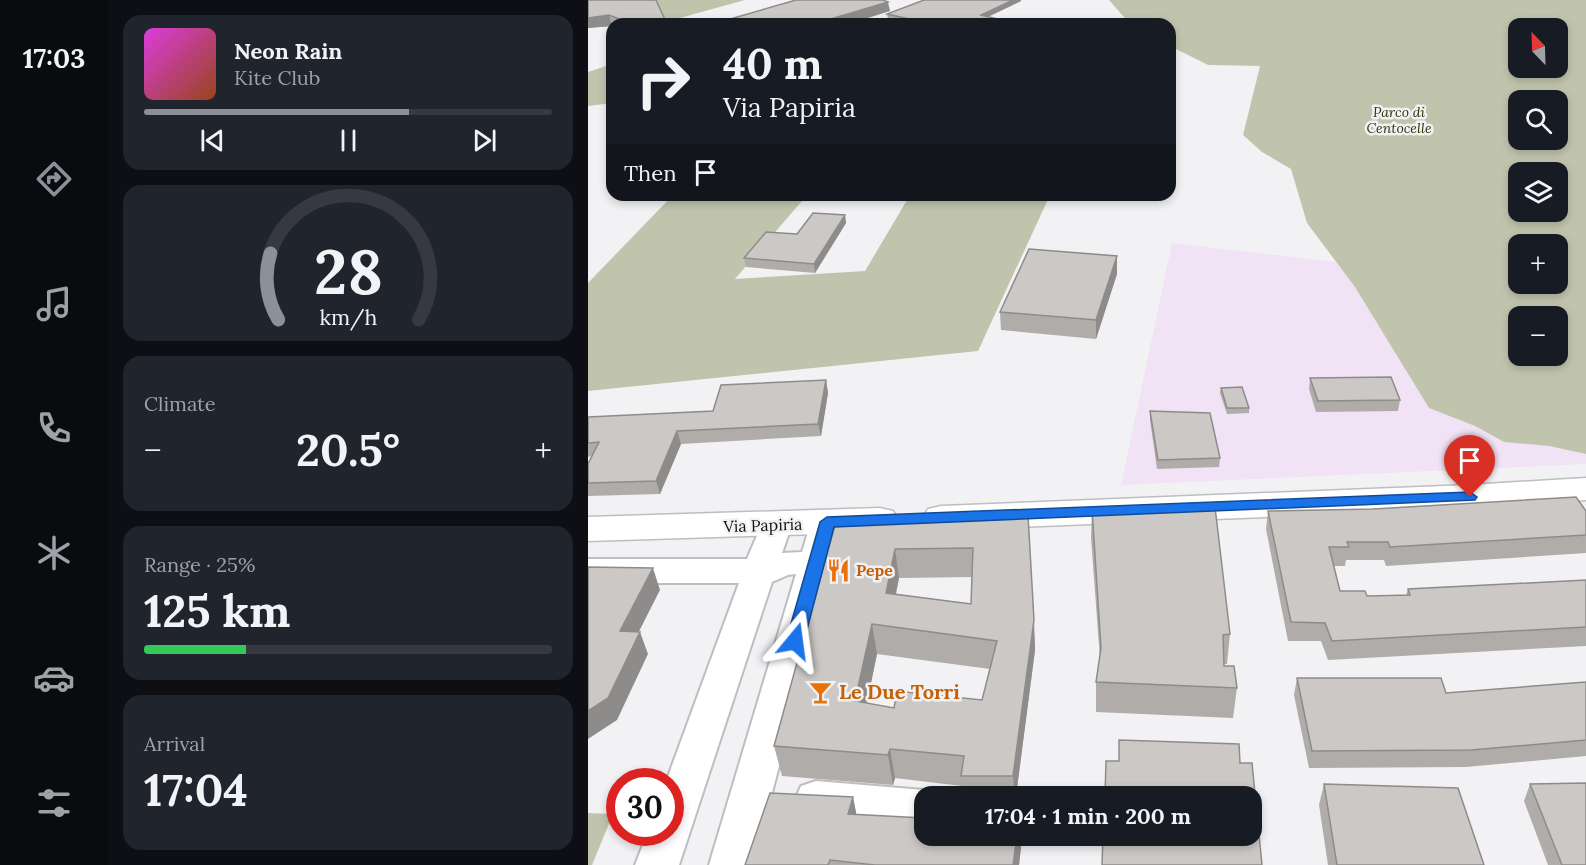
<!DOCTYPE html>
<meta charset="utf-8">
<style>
:root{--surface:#171b24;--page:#20242c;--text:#f1f3f6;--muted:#9ea1a6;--line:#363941;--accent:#8c9099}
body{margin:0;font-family:Lora,serif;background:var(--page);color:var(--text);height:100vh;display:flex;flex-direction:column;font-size:22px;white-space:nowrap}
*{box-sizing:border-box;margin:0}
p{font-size:20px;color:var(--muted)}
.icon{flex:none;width:33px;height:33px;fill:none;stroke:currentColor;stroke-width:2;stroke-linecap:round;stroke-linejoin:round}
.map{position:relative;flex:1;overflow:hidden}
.side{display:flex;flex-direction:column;gap:15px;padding:15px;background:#0d0f14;width:480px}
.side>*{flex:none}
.hud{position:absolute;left:18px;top:18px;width:570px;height:183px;border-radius:18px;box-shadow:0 3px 9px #0003;background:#171b24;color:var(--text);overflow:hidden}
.needle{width:39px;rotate:337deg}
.controls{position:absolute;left:920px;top:18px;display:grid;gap:12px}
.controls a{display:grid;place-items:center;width:60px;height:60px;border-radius:12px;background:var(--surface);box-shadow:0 3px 9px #0003;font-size:30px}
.speed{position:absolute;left:18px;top:768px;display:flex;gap:12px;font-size:30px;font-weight:700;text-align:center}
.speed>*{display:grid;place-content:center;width:78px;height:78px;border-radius:50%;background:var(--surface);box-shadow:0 3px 9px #0003;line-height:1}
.speed .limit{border:9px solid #d22;background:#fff;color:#111}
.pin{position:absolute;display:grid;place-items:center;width:51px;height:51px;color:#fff;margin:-62px -26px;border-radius:50% 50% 50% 0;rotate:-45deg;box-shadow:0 0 6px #0007}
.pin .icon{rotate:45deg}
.me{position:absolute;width:66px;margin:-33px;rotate:16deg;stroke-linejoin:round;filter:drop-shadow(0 0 4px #0008)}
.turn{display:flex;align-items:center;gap:21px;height:126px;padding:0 18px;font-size:27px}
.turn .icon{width:78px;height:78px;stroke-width:2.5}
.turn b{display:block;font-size:42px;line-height:51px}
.then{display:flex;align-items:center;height:57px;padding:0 18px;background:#0003;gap:12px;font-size:22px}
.big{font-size:45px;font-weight:700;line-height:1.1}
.side .tile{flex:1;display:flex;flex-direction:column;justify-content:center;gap:9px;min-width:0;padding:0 21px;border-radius:18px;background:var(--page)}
.side .dial{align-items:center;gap:0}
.dial svg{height:156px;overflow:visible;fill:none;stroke:var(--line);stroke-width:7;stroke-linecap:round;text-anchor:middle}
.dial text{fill:var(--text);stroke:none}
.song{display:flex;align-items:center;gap:18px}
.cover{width:72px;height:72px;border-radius:9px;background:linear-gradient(135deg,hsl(300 70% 55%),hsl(20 70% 35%))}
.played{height:6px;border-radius:3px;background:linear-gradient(90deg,var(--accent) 65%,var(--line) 65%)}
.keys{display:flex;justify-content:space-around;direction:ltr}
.heat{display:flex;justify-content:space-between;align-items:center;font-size:33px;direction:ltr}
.charge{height:9px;border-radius:4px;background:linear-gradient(90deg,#34c759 25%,var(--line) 0)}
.trip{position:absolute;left:326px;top:786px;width:348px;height:60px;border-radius:18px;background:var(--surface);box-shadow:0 3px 9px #0003;font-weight:700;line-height:60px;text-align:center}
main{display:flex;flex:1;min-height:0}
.menu{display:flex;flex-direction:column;width:108px;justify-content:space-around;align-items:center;background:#090b0e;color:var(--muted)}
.menu .icon{width:42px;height:42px}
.menu .selected{color:var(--accent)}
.menu b{font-size:27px;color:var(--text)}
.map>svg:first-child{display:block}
.industrial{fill:#f2e2f5}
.green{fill:#c1c4ad;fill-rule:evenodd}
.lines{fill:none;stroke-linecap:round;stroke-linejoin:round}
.street-casing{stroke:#bebec1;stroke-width:4}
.secondary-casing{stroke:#bebec1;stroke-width:3}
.street{fill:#fff;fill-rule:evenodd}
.secondary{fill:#fff;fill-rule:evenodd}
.wall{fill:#afacaa;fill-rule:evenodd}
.shaded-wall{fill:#8e8c8b}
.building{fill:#cbc8c6;stroke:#8e8c8b;stroke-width:1.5;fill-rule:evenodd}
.route{fill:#1a73e8;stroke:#114b97;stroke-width:1.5}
.labels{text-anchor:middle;stroke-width:5;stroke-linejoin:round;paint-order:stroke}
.far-park-label{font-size:14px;font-style:italic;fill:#31330a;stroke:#f2f2f5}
.street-label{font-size:16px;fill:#111112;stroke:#f2f2f5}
.food-label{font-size:16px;font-weight:bold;fill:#c56008;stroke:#f2f2f5;text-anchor:start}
.near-food-label{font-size:20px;font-weight:bold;fill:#c56008;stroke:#f2f2f5;text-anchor:start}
</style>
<main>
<nav class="menu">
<b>17:03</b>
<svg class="icon selected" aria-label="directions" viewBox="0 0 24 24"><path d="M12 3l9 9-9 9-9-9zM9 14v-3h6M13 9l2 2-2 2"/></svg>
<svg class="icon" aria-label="music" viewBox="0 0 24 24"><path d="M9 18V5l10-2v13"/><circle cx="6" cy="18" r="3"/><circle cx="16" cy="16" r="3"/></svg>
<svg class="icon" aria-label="phone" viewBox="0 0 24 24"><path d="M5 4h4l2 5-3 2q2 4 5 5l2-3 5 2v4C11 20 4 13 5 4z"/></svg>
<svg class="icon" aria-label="climate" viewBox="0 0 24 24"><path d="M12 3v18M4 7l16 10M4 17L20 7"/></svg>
<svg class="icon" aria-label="car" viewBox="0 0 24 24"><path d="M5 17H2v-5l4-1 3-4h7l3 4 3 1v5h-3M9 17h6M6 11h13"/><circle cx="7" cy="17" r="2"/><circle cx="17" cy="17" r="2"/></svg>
<svg class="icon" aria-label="filters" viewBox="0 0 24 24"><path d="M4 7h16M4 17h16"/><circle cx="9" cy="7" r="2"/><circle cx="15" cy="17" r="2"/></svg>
</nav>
<section class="side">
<div class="tile">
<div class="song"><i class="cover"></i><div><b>Neon Rain</b><p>Kite Club</p></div></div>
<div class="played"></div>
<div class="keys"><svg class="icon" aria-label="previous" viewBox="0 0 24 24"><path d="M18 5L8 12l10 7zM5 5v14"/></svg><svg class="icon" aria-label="pause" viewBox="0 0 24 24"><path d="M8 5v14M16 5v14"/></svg><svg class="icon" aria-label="next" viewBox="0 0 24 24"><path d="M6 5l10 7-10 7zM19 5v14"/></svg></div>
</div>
<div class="tile dial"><svg viewBox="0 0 100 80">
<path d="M14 69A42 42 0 1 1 86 69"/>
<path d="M14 69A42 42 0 0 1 10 35" stroke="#8c9099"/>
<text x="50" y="56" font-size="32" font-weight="700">28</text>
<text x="50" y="72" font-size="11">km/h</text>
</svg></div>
<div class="tile"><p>Climate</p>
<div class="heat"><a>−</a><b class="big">20.5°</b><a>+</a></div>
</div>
<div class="tile"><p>Range · 25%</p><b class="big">125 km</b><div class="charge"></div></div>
<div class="tile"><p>Arrival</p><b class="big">17:04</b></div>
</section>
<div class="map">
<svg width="998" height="865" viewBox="0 0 998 865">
<rect width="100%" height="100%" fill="#f2f2f5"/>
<path class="industrial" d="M584,243l164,19 139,164 29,16 45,4 37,8v10l-465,21z"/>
<g class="green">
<path d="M66,0h91l-65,18 -16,2z"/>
<path d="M521,0h477v454l-37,-8 -45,-4 -29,-16 -46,-18 -74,-121 -48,-64 -16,-54 -29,-17 -19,-17 17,-69 -52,-1 -38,-19v-22h-40zM930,28h39v40h-39zM930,100h39v40h-39zM930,172h39v40h-39zM930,244h39v40h-39zM930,316h39v40h-39z"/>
<path d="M24,64v39l-24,3v-34z"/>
<path d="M85,195h134l-72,84 130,-8 45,-76h140l-72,156 -390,40v-108z"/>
<path d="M0,813l25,1 -21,51h-4z"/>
</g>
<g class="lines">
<defs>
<g id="street">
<path d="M239,511l11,4 5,7 -90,343h-44l87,-291 -8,1 -16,7 -93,283h-44l13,-33h22v-50h-4l73,-199h-151v-24h159l18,-42 11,-4 11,4 5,7 -10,29 20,-1 9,-30 5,-7z"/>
<path d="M228,781l108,9 15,6h-15v30l-108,-9 -15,-5 -6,-13 6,-13z"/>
</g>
<g id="secondary">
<path d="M998,478v22l-117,9 -528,21 -13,-3 -5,-9 5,-9 13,-3 528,-21z"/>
<path d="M292,508l13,3 5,9 -5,9 -13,3 -292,9v-24z"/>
</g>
</defs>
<use href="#street" class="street-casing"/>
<use href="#secondary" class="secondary-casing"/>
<use href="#street" class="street"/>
<use href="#secondary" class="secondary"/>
</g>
<g class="wall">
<path d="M0,0l79,24h-55v2l-24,2z"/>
<path d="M336,0h97v1l-33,16 17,4v3h-96l-21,-5 -1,-5z"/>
<path d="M257,215l1,8 -31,50 -69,-6 -2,-9 53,-24z"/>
<path d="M529,256v18l-21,65 -95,-9 -1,-18z"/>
<path d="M722,378l90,22 -2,11 -82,1 -7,-23z"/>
<path d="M238,380l2,13 -7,43 -140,8 -21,50 -72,2v-32l4,-8 -4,1v-40l125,-6z"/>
<path d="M633,388l28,20v5l-22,1 -7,-21z"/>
<path d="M562,411l70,47 -1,9 -62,2 -7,-49z"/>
<path d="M504,509l138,125 -3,30h-3v2l13,22 -4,30 -137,-6v-30l4,-23 -9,-121z"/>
<path d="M680,511h318v42l-200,13 -2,-6h-38l-1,6h-11l6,25 27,5 39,-1 2,-6 178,-9v66l-258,14 -7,-19h-33l-22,-112z"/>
<path d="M440,515l7,135 -19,146h-53l-1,-10 -67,-8 -2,7 -111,-9 -8,-30 63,-228zM384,577l-1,27 -75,-10 3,-16zM289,654l113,15 -8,31 -88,8 -27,-5z"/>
<path d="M709,678l149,15 140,-11v74l-120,11 -157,1 -15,-73z"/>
<path d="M736,784l160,81h-156l-9,-60z"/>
<path d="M942,784l56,81h-38l-24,-64z"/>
<path d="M265,797l3,17 165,33 -2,18h-274z"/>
</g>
<g class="shaded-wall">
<path d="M425,0h8v1l-40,19v-5z"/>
<path d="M300,2l2,9 -41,13h-35z"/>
<path d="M21,15l3,11 -24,2v-10z"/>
<path d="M257,215l1,8 -31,50 -1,-9z"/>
<path d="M529,256v18l-21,65v-19z"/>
<path d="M238,380l2,13 -7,43 -3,-12z"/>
<path d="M89,431l4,13 -21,50 -4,-13z"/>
<path d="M307,549l4,29 -9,44 -4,-29z"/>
<path d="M65,568l7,22 -32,63 -8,-22z"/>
<path d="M446,620l1,30 -19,146h-1l-2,-20z"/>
<path d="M284,624l5,30 -16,77 -6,-30z"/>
<path d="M52,632l8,22 -31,66 -29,19v-28z"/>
<path d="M302,749l5,29 -2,7 -5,-30z"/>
<path d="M265,797l6,30 -11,-13z"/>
<path d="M429,836h4v11l-2,18h-6z"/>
</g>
<g class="building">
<path d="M0,0h68l11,24h-35l-23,-9 -21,3z"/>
<path d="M208,0h87l5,2 -74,22h-101z"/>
<path d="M336,0h89l-32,15 24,6 -7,3h-66l-45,-10z"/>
<path d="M225,213l32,2 -31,49 -70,-6 22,-26 31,2z"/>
<path d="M441,249l88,7 -21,64 -96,-8z"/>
<path d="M803,377l9,23 -82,1 -8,-23z"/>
<path d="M238,380l-8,44 -141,7 -21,50 -68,2v-19l11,-22 -11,1v-26l125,-6 8,-26z"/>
<path d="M654,387l7,21h-22l-6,-20z"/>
<path d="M562,411l60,2 10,45 -62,2z"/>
<path d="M988,497l10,14v24l-196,12 -2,-5h-41l2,5h-20l11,44h25l2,5 43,-1 -2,-6 178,-9v47l-254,14 -7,-18 -34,-1 -23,-111 105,-2z"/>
<path d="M627,507l15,127 -7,1 1,31h10l3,22 -141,-6 5,-34 -9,-139z"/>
<path d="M440,515l6,105 -21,156h-52l3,-20 -74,-7 -2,6 -114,-9 63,-228zM385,548l-2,56 -85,-11 9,-44zM284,624l125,17 -15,59 -85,-9 -3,17 -39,-7z"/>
<path d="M0,567l65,1 -33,63 20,1 -32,66 -20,13z"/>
<path d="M709,678h144l5,15 140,-11v58l-115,10 -159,1z"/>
<path d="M531,740l120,4 1,19h12l10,102h-160l1,-29h148v-40h-146l1,-35h13z"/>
<path d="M998,783v82h-24l-32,-81z"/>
<path d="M736,784l134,4 26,77h-147z"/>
<path d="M182,793l83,4 -5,17 76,4v18h93l-4,29h-138l-45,-5 -2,5h-83z"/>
</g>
<path class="route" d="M882,492l7,5 -2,3 -641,27 -30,114 -3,4 -6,2 -6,-2 -3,-4 34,-119 7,-5z"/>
<defs>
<symbol id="restaurant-bare" viewBox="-9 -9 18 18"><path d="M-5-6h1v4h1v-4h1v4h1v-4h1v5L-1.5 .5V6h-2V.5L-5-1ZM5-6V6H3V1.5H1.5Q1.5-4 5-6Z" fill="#e8710a" stroke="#f2f2f5" stroke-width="2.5" paint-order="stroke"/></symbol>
<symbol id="bar-bare" viewBox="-9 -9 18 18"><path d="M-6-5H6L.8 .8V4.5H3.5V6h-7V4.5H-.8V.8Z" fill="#e8710a" stroke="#f2f2f5" stroke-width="2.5" paint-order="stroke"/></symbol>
</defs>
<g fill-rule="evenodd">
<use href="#restaurant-bare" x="234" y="554" width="33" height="33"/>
<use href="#bar-bare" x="216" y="676" width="33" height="33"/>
</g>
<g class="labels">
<g class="far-park-label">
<text x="811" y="117">Parco di<tspan x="811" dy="16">Centocelle</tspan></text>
</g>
<g class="street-label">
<text transform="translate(175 525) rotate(-2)" y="6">Via Papiria</text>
</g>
<g class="food-label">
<text x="268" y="576">Pepe</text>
</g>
<g class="near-food-label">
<text x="251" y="699">Le Due Torri</text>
</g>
</g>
</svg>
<div class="controls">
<a><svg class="needle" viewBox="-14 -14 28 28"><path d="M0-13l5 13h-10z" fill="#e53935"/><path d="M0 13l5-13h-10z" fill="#9ea1a6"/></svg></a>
<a><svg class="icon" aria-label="search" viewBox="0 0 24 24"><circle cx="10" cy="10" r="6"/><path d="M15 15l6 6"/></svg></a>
<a><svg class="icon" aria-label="layers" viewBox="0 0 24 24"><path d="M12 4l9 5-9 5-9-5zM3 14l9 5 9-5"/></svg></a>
<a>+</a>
<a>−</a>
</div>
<div class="speed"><div class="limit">30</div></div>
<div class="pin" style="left:882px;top:497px;background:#d93025"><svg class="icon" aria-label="arrive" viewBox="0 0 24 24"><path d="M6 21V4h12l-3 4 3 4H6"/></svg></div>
<svg class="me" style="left:207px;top:641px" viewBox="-20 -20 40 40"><path d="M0-17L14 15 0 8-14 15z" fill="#1a73e8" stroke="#fff" stroke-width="4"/></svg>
<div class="trip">17:04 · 1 min · 200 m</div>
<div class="hud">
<div class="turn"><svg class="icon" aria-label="right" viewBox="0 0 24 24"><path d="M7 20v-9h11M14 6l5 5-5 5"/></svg><div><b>40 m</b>Via Papiria</div></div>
<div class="then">Then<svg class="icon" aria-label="arrive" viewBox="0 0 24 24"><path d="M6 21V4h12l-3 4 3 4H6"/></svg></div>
</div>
</div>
</main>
